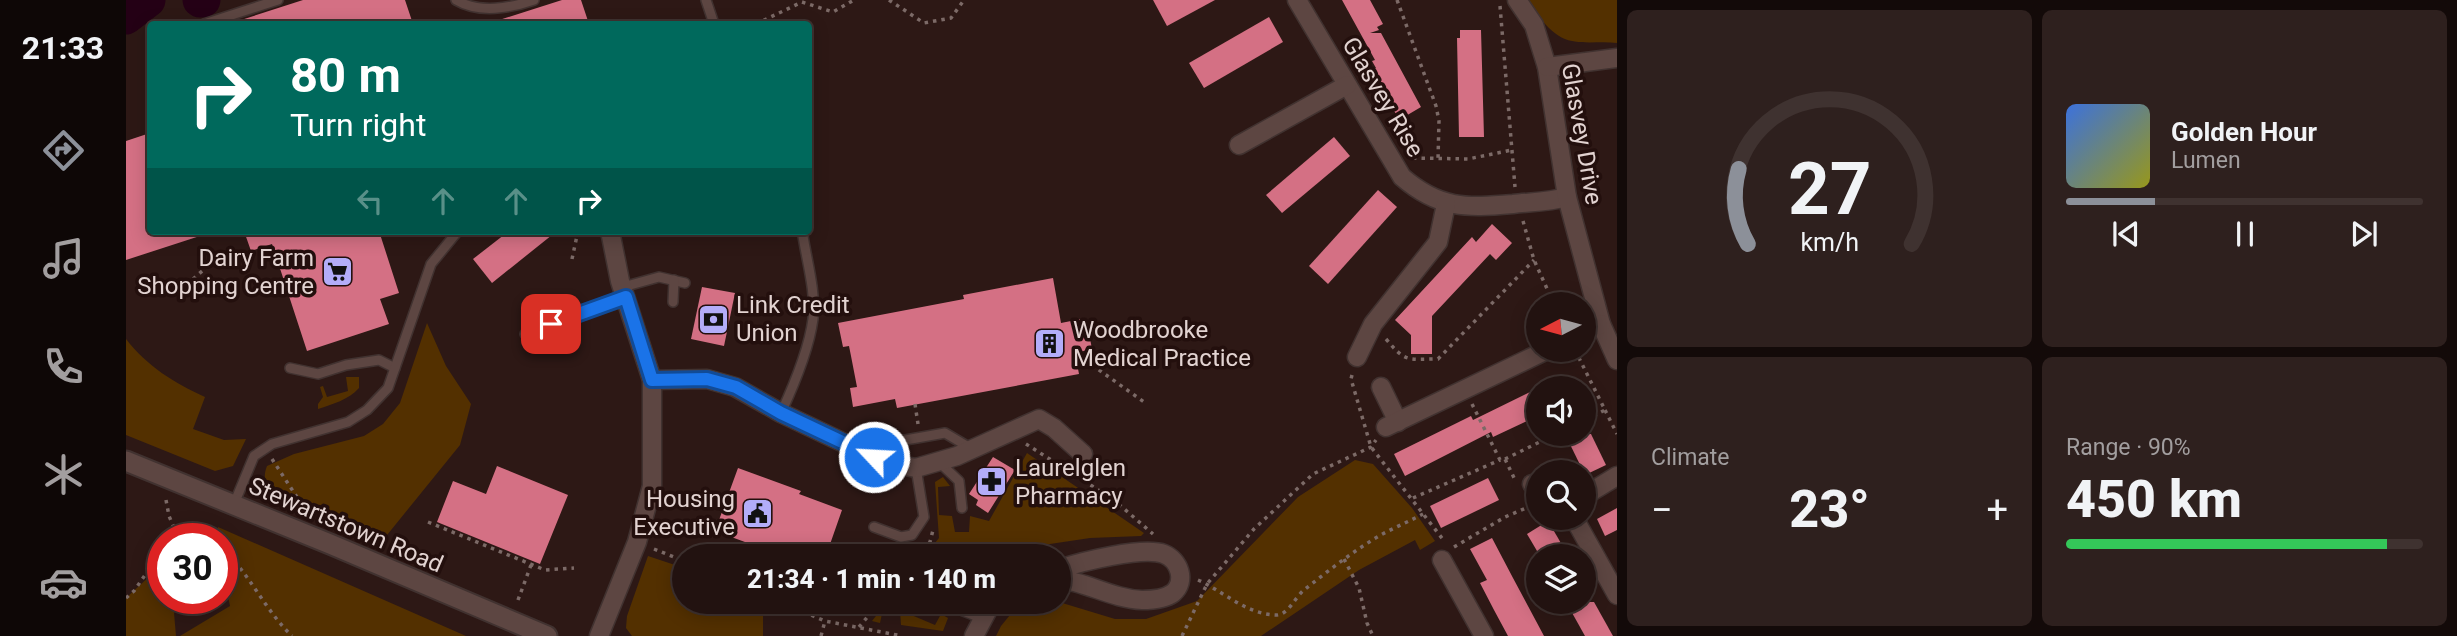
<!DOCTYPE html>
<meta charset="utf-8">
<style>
:root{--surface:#221210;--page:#2e201e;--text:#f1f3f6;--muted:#a29e9f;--line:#3f3230;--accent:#8c9099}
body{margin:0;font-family:Roboto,sans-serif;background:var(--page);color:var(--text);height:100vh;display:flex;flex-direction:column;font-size:26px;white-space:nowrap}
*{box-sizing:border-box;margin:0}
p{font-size:23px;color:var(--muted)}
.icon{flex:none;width:38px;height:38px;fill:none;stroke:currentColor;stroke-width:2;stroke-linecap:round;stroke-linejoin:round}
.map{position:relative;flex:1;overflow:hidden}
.side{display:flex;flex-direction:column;gap:10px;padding:10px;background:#130a09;width:840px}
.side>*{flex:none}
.top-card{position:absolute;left:21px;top:21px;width:665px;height:214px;border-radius:7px;box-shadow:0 4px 18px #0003,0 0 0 2px var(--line);background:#00695c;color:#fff;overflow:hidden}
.needle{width:46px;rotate:264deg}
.tools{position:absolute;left:1400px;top:292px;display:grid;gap:14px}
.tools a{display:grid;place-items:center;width:70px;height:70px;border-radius:50%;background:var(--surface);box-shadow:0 4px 18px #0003,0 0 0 2px var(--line);font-size:35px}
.speed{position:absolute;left:21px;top:523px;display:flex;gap:14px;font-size:35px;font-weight:700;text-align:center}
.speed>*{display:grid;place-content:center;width:91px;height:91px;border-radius:50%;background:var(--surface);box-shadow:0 4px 18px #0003,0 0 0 2px var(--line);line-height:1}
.speed .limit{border:10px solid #d22;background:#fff;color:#111}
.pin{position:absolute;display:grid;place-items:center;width:60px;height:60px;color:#fff;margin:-30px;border-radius:14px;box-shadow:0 4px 10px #0006}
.me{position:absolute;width:77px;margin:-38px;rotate:295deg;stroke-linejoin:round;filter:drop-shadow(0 0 5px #0008)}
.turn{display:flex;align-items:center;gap:24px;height:147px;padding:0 28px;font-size:32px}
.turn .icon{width:91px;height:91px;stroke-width:2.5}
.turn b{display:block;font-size:49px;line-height:60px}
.lanes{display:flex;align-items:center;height:66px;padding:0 28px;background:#0003;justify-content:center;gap:35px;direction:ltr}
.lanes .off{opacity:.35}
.big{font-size:52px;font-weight:800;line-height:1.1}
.side .tile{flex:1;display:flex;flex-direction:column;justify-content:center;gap:10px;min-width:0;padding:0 24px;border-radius:10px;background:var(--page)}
.side .dial{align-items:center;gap:0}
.dial svg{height:182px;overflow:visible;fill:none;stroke:var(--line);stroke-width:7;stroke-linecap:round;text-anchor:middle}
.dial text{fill:var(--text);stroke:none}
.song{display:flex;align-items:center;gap:21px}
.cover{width:84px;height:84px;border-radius:10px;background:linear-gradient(135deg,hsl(220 70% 55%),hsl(60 70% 35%))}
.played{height:7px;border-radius:4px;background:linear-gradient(90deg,var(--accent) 25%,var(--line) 25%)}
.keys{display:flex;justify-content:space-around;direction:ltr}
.heat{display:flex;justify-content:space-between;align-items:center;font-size:38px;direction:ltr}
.charge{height:10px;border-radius:5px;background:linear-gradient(90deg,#34c759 90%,var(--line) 0)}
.side .tiles{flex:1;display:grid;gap:10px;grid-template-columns:repeat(2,1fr)}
.trip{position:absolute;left:546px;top:544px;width:399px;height:70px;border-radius:35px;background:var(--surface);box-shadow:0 4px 18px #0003,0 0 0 2px var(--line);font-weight:800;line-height:70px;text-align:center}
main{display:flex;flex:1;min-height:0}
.dock{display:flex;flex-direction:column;width:126px;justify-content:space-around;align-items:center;background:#0e0706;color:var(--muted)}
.dock .icon{width:49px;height:49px}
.dock .on{color:var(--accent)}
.dock b{font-size:32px;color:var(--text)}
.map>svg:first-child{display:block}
.green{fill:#533000}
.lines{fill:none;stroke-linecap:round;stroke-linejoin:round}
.river{stroke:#240015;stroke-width:35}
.building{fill:#d47084}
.service-casing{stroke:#413230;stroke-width:12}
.minor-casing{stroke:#413230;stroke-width:21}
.secondary-casing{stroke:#413230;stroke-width:23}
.path{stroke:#7c6a67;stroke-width:3.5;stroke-dasharray:3.5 5;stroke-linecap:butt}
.service{stroke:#5d4642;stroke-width:9}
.minor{stroke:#5d4642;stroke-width:18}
.secondary{stroke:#5d4642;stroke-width:19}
.route-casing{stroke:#114b97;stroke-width:18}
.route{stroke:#1a73e8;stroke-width:12}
.labels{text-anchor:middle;stroke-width:7;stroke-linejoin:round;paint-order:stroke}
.street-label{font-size:24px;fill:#e2d3d1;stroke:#230f0d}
.poi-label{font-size:24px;fill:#e2d3d1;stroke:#230f0d;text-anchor:start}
</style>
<main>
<nav class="dock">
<b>21:33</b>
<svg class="icon on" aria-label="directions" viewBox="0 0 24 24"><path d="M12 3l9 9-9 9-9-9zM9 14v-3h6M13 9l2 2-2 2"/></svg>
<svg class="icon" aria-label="music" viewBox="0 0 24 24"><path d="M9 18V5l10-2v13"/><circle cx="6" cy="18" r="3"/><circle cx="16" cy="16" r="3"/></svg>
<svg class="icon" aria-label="phone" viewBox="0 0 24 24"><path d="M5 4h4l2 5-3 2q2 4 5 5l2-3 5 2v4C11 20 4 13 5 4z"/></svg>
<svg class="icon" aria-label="climate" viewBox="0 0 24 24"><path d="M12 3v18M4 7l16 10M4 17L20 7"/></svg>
<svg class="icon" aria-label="car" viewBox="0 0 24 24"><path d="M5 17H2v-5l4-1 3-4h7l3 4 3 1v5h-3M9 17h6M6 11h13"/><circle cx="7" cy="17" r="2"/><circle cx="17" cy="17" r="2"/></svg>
</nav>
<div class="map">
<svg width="1491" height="636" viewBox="0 0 1491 636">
<rect width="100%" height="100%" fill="#2d1815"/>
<g class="green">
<path d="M1401,0h90v43c-15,-2 -30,1 -45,-2 -19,-3 -35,-26 -45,-41z"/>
<path d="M301,323l19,43 25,38 -11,41 -77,95 -108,-43c-9,-9 -13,-19 -8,-31l27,-12 70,-18 19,-12 17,-21z"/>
<path d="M0,339c21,27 48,44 79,58l-12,32 31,11 22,-1 -13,27 -18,5 -89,-36z"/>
<path d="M220,377h13v11c-11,12 -26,16 -41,21v-5l5,-7 -3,-10 3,-1 4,11 21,-6z"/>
<path d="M901,453l117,80 -3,3 -51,2 -40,6 -44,12h-82l15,-18 -4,-56 8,-5 7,9 -12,1 1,28 13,1 3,16h14l1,-16 19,5z"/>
<path d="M1229,460l18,4 39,44 23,33 -15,9 -5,-10 -56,30 -98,66h-265l5,-10 13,-16 12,-8h33l56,17h31l51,-18 101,-104z"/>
<path d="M92,527l248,109h-286l50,-30 -8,-38v-29h-6z"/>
<path d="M522,556l36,12v34h72l7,14v20h-131l-6,-8 1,-12z"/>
<path d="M26,574l11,13v11l10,3 3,35h-50v-38z"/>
<path d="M761,602h26l-4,12 26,11 6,-11 7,4 -5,13 -42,-6 -1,-14 -17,-2 -3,14 -8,-2z"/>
</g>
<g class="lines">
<g class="river">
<path d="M74,0h3"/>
<path d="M0,17l22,-17"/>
</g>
</g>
<g class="building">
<path d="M177,0h102l8,24h-174l-1,-3z"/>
<path d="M436,0h19l8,24h-93v-3z"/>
<path d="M1027,0h62l-48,26z"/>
<path d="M1216,0h28l13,24 -6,3 2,3 -9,3h11l40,74 -22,13 -26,-50 3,-2 -4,-7 3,-1z"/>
<path d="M1143,17l14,25 -79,46 -15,-25z"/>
<path d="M1334,30h21l3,107h-25l-2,-99h3z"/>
<path d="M24,133v98h55l1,3 -80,26v-119z"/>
<path d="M1208,137l16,19 -68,57 -16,-18z"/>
<path d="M1252,190l19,17 -69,77 -19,-18z"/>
<path d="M1366,224l20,19 -16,17 -6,-6 -58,62v38h-21v-19l-16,-15 77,-83 4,5z"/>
<path d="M118,231h135l20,62 -19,6 9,25 -82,27 -35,-107 -21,7z"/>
<path d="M383,231h48l-65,52 -19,-24z"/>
<path d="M927,278l8,45 25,-5 6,31 -17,4 4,21 -182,34 -2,-9 -42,8 -3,-19 7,-1 -6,-31 -2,-10 -6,1 -5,-24 126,-24 -1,-4z"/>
<path d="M576,287l33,6 -11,53 -33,-7z"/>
<path d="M1412,388v28l-45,21 -2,-5 -86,44 -11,-22 77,-38 2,4z"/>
<path d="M1439,434h26l15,31 -21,10z"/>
<path d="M867,457l22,13 -27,43 -12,-8 2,-5 -9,-6z"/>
<path d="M371,466l71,29 -28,69 -103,-42 16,-41 33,13z"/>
<path d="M612,468l63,23 -2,3 43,16 -14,40 -8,-3 -4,9 -35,-12 -3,10 -63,-23z"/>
<path d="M1362,478l11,22 -58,28 -11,-22z"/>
<path d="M1491,508v22l-12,6 -8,-17z"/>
<path d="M1422,521l10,17 10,18h-28l-13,-22z"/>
<path d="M1366,538l21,40 31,58h-36l-14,-26 -14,-27 7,-3 -17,-31z"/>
<path d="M1440,602h28l19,34h-28z"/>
</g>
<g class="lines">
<defs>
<g id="service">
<path d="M330,0c23,14 55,8 78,0"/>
<path d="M580,0l8,24"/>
<path d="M78,24l74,-24"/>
<path d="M497,287l36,-10 26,6"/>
<path d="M547,302l1,-22"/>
<path d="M399,334l101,-37"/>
<path d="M164,368l28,6 28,-9 33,-5 16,8"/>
<path d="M655,413c13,-28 28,-64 32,-94 3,-27 -6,-57 -10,-83"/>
<path d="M748,457l20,-15 51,-9 27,16"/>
<path d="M813,462l20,19 3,27"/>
<path d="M108,504l20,-48 18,-12 76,-22 19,-12 21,-22 43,-124 27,-33"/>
<path d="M748,527l27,10 11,-2 12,-18 -8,-49"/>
<path d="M814,602l41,16"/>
</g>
<g id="minor">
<path d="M1171,0l105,177c37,32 64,31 111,27 18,-2 36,-2 54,-7"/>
<path d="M1391,0l17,25 13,42 20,130 34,127 16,36"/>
<path d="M1421,67l70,-9"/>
<path d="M1113,145l108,-60"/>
<path d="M1458,332l17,-8"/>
<path d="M1231,357l16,-33 65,-82 8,-38"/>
<path d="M526,380l55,-1 28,8 46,26 103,49 32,6 41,-12 82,-37 15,9 29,26"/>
<path d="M1255,387l17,35"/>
<path d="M1260,427l161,-77"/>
<path d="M1406,484l6,4"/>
<path d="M1458,496l33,-20"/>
<path d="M1448,518l43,77"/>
<path d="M1316,560l42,76"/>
<path d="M933,569c22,-7 84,-23 105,-15 15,6 23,27 9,39 -8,6 -22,7 -31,7 -29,-1 -55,-18 -83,-21"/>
<path d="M473,636l38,-94 15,-56v-106l-32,-99 -10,-50"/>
<path d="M848,636l18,-34"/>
</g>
<path id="secondary" d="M0,461l204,83 217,92"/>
</defs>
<use href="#service" class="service-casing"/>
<use href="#minor" class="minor-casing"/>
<use href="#secondary" class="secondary-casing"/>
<g class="path">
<path d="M763,0l35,23 27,-5 13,-18"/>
<path d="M1271,0l39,106 3,15 -1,38"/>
<path d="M1374,6l15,181"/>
<path d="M630,24l46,-22 31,10 21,-12"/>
<path d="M1287,158l55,1 44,-9"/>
<path d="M1397,221l11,39 20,44"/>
<path d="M446,259l6,-28"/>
<path d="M67,279l22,-19"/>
<path d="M1260,339c20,24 21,20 52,20l96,-99"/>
<path d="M1449,350l30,60 -21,11"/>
<path d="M952,355l66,47"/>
<path d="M1226,375l-1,4 20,68 74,95"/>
<path d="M789,404l3,20"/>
<path d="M1346,404l28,56 5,-1 10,21"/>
<path d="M1479,410l12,24"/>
<path d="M900,444l88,56 39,34"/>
<path d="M146,459l36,55"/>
<path d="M1379,459l51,-25"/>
<path d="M1287,498l87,-38"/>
<path d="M40,500l3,16 10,23"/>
<path d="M302,522l117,48 29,-2"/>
<path d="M1328,547l51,-30 28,-12"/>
<path d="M528,549l30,12"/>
<path d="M96,551l4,1c25,25 40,59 66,84"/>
<path d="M792,556l12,-14 3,-12"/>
<path d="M1218,559l15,29 8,35 6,13"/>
<path d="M1072,580c25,11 49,35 79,35 12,-1 18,-18 27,-25 24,-19 48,-38 75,-54 14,-8 29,-14 44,-22"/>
<path d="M0,598l8,-7 29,-42"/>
<path d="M392,600l13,-35"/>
<path d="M654,602l45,19 77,15"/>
<path d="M733,627l21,-25"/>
<path d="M695,636l4,-15"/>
<path d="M1056,636l25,-52 47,-55 59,-55 58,-27 5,-7"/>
</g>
<use href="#service" class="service"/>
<use href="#minor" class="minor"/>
<use href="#secondary" class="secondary"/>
</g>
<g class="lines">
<defs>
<path id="route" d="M425,324l75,-27 26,83 55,-1 29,8 45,26 93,44"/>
</defs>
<use href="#route" class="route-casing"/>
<use href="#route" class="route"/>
</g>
<defs>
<symbol id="supermarket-square" viewBox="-11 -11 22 22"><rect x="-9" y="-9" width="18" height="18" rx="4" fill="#b3adf9" stroke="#230f0d"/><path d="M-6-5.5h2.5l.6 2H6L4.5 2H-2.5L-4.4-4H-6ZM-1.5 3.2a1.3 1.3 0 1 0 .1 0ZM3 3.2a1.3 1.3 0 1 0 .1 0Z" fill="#111"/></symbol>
<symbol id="bank-square" viewBox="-11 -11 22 22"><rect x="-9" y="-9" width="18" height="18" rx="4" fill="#b3adf9" stroke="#230f0d"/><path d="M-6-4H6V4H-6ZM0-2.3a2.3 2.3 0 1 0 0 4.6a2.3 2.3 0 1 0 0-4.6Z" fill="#111"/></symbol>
<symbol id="building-square" viewBox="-11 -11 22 22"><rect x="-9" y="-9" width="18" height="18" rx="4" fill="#b3adf9" stroke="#230f0d"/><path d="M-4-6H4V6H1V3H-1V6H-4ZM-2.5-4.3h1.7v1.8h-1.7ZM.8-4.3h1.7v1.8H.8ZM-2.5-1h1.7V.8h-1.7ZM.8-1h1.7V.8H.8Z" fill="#111"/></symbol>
<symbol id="pharmacy-square" viewBox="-11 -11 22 22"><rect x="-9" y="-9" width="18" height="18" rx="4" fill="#b3adf9" stroke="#230f0d"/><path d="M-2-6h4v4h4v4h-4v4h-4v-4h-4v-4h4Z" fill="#111"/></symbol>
<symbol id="civic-square" viewBox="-11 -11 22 22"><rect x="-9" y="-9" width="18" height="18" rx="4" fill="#b3adf9" stroke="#230f0d"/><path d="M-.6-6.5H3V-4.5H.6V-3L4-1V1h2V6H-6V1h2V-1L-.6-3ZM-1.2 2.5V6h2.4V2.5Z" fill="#111"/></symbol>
</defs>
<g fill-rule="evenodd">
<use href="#supermarket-square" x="194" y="254" width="35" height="35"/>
<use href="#bank-square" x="570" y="302" width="35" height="35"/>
<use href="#building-square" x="906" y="326" width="35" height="35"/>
<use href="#pharmacy-square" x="848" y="464" width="35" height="35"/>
<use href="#civic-square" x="614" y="496" width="35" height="35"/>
</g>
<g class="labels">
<g class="street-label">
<text transform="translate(1257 97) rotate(59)" y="8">Glasvey Rise</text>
<text transform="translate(1456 134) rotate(80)" y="8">Glasvey Drive</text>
<text transform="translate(220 525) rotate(23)" y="8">Stewartstown Road</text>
</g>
<g class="poi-label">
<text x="188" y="266" text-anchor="end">Dairy Farm<tspan x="188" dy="28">Shopping Centre</tspan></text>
<text x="610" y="313">Link Credit<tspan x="610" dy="28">Union</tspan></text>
<text x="947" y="338">Woodbrooke<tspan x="947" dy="28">Medical Practice</tspan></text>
<text x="889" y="476">Laurelglen<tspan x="889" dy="28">Pharmacy</tspan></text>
<text x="609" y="507" text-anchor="end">Housing<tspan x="609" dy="28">Executive</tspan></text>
</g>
</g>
</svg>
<div class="tools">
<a><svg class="needle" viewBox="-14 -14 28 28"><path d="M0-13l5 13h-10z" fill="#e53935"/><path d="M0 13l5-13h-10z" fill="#a29e9f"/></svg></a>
<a><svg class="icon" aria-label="sound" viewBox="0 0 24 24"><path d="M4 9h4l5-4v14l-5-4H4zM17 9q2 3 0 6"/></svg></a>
<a><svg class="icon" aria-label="search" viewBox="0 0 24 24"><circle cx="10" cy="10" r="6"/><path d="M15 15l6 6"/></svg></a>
<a><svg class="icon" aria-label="layers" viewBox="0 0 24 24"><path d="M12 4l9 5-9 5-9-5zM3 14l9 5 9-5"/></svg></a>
</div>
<div class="speed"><div class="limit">30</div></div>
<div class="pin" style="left:425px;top:324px;background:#d93025"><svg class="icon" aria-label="arrive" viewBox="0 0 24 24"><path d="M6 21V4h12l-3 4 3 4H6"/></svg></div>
<svg class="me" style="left:748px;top:457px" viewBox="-20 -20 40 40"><circle r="17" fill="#1a73e8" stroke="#fff" stroke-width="3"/><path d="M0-11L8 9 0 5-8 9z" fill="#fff"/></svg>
<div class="trip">21:34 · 1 min · 140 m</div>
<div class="top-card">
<div class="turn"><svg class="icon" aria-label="right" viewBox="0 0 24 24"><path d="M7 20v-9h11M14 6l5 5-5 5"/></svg><div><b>80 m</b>Turn right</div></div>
<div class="lanes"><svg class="icon off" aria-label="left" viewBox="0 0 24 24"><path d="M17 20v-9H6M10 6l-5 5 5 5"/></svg><svg class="icon off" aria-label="ahead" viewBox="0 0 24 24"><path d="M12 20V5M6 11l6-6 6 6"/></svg><svg class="icon off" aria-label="ahead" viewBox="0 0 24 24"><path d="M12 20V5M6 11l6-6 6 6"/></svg><svg class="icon" aria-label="right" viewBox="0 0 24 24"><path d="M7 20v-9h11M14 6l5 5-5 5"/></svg></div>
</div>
</div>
<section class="side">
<div class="tiles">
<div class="tile dial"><svg viewBox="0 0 100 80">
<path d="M14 69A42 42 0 1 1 86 69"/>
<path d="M14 69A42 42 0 0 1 10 36" stroke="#8c9099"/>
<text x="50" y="56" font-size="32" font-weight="700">27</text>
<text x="50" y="72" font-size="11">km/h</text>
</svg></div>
<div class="tile">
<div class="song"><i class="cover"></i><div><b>Golden Hour</b><p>Lumen</p></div></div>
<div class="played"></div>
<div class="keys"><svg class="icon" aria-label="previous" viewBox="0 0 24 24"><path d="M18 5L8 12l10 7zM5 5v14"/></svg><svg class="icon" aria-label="pause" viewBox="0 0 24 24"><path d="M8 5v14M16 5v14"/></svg><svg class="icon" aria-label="next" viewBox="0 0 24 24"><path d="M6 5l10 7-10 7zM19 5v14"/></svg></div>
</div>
<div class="tile"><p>Climate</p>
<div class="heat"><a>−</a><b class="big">23°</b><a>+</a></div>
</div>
<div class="tile"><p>Range · 90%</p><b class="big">450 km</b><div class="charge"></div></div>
</div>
</section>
</main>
